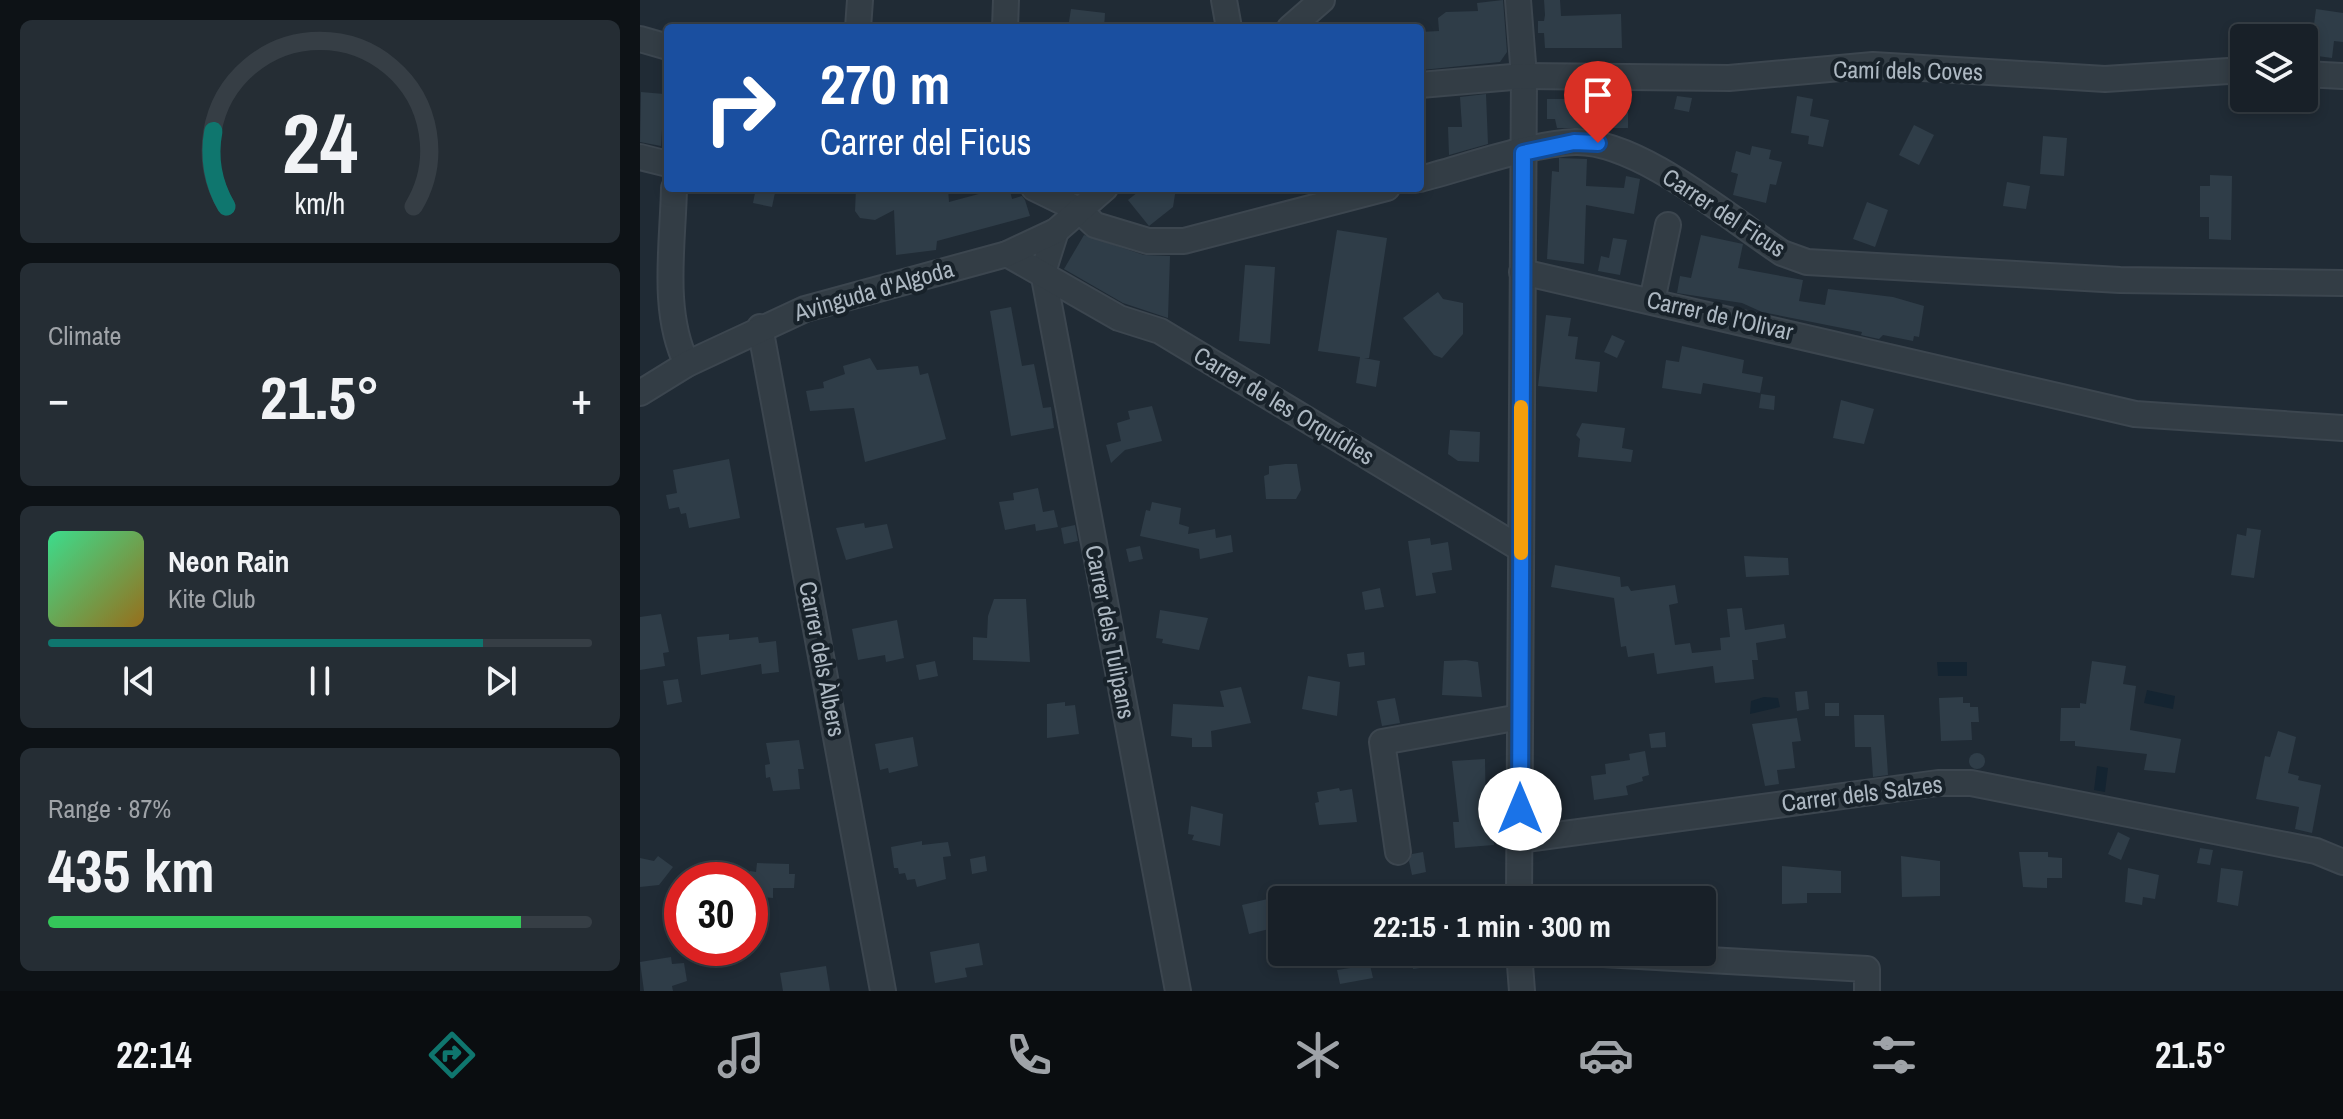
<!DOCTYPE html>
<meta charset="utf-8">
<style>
:root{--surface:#182028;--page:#252d34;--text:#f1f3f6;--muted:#9fa3a8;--line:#363e45;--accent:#0f766e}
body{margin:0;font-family:"Archivo Narrow",sans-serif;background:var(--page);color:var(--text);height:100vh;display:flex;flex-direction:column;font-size:30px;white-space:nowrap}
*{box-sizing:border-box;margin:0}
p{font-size:26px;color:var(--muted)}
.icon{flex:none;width:44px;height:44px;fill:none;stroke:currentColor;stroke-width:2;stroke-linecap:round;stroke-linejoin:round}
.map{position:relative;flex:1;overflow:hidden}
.side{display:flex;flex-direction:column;gap:20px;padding:20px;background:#0d1216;width:640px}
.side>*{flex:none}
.guide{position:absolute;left:24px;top:24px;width:760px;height:168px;border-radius:8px;box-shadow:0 4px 12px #0003,0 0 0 2px var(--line);background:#1a4fa0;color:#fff;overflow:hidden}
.fabs{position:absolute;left:1590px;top:24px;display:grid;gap:16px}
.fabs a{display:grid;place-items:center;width:88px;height:88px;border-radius:8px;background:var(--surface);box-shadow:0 4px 12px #0003,0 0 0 2px var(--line);font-size:40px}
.speed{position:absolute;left:24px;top:862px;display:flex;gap:16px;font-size:40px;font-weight:700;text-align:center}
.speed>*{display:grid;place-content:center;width:104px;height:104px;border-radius:50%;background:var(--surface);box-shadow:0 4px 12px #0003,0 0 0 2px var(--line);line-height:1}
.speed .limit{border:12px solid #d22;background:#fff;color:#111}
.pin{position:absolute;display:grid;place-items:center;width:68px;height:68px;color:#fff;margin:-82px -34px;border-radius:50% 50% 50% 0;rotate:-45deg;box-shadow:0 0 8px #0007}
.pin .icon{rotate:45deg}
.me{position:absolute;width:88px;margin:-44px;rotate:0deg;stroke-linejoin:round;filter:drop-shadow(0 0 6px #0008)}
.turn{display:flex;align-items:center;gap:28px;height:168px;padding:0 24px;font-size:36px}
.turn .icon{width:104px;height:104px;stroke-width:2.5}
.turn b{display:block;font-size:56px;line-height:68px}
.big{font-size:60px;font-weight:700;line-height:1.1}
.side .widget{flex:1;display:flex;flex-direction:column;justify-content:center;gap:12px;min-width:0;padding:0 28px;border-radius:12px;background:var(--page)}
.side .dial{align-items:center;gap:0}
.dial svg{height:208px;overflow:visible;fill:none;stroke:var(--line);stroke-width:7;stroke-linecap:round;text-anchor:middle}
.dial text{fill:var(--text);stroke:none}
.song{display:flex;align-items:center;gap:24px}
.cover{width:96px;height:96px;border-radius:12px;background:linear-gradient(135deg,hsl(150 70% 55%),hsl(40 70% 35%))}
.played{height:8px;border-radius:4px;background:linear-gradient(90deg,var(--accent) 80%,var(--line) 80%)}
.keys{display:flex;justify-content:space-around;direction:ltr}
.heat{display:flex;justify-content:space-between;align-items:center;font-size:44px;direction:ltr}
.charge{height:12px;border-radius:6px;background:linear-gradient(90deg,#34c759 87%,var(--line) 0)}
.trip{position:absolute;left:628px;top:886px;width:448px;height:80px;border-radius:8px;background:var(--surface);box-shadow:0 4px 12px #0003,0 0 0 2px var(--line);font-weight:700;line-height:80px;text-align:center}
.tab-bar{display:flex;height:128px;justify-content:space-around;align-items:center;background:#0a0d10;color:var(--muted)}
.tab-bar .icon{width:56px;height:56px}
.tab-bar .on{color:var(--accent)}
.tab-bar b{font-size:36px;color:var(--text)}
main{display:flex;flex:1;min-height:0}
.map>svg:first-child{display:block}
.water{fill:#142431}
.building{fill:#2f3d48}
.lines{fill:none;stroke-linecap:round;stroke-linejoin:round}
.minor-casing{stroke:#3c464f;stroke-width:28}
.minor{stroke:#333d45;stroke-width:24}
.route-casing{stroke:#114b97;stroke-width:20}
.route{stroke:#1a73e8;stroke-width:14}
.slow{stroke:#f59e0b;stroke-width:14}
.labels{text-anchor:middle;stroke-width:8;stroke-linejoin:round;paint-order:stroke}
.street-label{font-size:24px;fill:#adb8c2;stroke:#18222a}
</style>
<main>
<section class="side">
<div class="widget dial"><svg viewBox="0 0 100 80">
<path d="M14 69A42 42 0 1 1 86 69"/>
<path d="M14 69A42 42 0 0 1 9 40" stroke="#0f766e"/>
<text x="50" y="56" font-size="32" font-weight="700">24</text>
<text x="50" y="72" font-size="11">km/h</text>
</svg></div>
<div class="widget"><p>Climate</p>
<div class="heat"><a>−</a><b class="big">21.5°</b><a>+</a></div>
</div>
<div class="widget">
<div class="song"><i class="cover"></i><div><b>Neon Rain</b><p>Kite Club</p></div></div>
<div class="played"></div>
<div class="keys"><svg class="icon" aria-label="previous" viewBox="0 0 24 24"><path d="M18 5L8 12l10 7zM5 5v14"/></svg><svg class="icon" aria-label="pause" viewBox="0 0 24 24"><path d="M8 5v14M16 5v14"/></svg><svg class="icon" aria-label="next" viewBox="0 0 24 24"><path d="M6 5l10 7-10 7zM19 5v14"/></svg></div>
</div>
<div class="widget"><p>Range · 87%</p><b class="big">435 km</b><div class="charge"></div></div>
</section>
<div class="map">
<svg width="1703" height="991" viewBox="0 0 1703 991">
<rect width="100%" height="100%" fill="#202b35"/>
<g class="water">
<path d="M1297,662h30v14h-29z"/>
<path d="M1507,690l28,6 -2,13 -29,-6z"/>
<path d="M1124,697l14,1 2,9 -30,7 1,-13z"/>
<path d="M1457,766l11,2 -3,24 -11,-2z"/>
</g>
<g class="building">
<path d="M863,0l4,52 -7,10 -78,8 -2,-38 19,-1 -1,-13 8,-6 32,-1 -1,-8z"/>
<path d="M904,0h16l1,16 60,-2 1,34h-77l-1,-15h-6v-12h6l1,-6z"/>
<path d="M431,9l34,4 -1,15h-36z"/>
<path d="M1676,9l27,4v29l-9,-1 -2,17 -22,-3z"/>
<path d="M1,92l23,2 -3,52 -21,-4z"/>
<path d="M846,94l2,50 -39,11 -1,-28h14l-2,-30z"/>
<path d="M1037,96l15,2 -3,14 -15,-3z"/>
<path d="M1157,96l16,3 -3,17 19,4 -6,27 -15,-3 1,-8 -18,-3z"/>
<path d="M959,98h22v7h7v23h-71l-2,-9h-8v-20h21v7l30,-1z"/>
<path d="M1274,125l20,10 -15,30 -20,-10z"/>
<path d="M1403,136l24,2 -3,38 -24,-2z"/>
<path d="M1112,146l19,4 -2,9 13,3 -6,23 -6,-1 -4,19 -33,-8 5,-21 -7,-2 5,-21 14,4z"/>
<path d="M919,158l28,1 -1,27 38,2 2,-12 14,3 -6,35 -48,-9 -2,59 -37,-5 5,-88 7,1z"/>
<path d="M1570,175l22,1 -1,64 -22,-1v-22h-9v-31h10z"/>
<path d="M1367,182l23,4 -4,23 -23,-3z"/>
<path d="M116,188h20l-4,19 -19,-4z"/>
<path d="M216,188h92l1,14 52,-14 2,6 7,-3 2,8 10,-3 3,4 5,16 -93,25 -1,9 -40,5 -2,-45 -19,10 -15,-2 -5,-7z"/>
<path d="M503,188h33l-3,19 -24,19 -21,-26z"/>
<path d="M1227,202l21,8 -13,37 -22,-8z"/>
<path d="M697,230l50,8 -18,120h-5l16,3 -4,26 -20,-4 4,-26 -42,-6z"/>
<path d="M444,235l60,20 26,1 -2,62 -45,-15 -59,-34z"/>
<path d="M1061,235l42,9 -5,24 65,12 -4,21 26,4 3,-16 65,8 31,9 -5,31 -5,-1 -1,5 -30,-6 -4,4 -18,-4 1,-3 -100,-20 -20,-9 -65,-10 3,-17 11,2z"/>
<path d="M973,238l14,2 -7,35 -22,-4 3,-15 8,2z"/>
<path d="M605,265l30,2 -5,77 -31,-3z"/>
<path d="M798,292l5,7 20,4v31l-21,24 -8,-3 -31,-37z"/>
<path d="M371,307l11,59 12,-2 9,44 8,-1 3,21 -43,8 -21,-125z"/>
<path d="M906,315l25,3 -3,18 10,1 -3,22 25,3 -3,30 -59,-6z"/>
<path d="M972,335l13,6 -8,17 -13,-6z"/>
<path d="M1042,346l62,14 -2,13 21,4 -3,16 -57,-10 -2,11 -39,-6 4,-28 13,2z"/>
<path d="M230,358l7,12 41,-4 2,9 8,-2 18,66 -81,23 -11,-54 -44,3 -4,-20 18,-3 -1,-6 22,-8 -2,-8z"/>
<path d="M1121,394l14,2 -1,14 -15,-2z"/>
<path d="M1201,400l33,9 -10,35 -31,-6z"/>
<path d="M512,406l10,35 -37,9 -14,13 -5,-18 15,-4 -4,-18 13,-4 -2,-8z"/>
<path d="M942,423l43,5 -3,20 11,2 -2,12 -53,-5 2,-18 -4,-4z"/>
<path d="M810,430l30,2 -1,30 -21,-1 -10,-7z"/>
<path d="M89,459l11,59 -51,10 -3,-15 -5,1 -2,-7 -10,2 -3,-14 11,-2 -4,-23z"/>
<path d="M645,464h12l4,26 -5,9h-30l-2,-23 5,-2v-8z"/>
<path d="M398,488l5,24 11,-2 4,17 -22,4 -1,-7 -30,6 -6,-28 15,-2 -1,-7z"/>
<path d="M512,502l29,6 -2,16 10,3 -1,7 27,-5 1,9 15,-3 2,17 -33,7 -1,-10 -59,-13 6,-26 4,1z"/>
<path d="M224,523l1,5 22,-4 6,24 -47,12 -10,-32z"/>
<path d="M435,525l3,16 -14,3 -3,-16z"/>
<path d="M1607,528l14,2 -7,48 -23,-3 6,-41 9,2z"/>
<path d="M790,538l1,7 17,-3 4,28 -20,3 4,20 -20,3 -8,-55z"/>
<path d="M500,546l3,13 -14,3 -3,-13z"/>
<path d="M1104,556l44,2 1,17 -43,2z"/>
<path d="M915,565l65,12 1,10 7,-1 3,5 44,-6 3,18 -9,2 6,40 15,-2 2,10 29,-3 -1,-12 10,-1 -3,-28 15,-1 3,22 39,-6 2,14 -30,5 2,17h-6l2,19 -39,4 -2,-17 -56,8 -3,-21 -26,4 -2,-11 -5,1 -7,-49 -63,-11z"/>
<path d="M740,588l4,19 -19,3 -3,-18z"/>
<path d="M354,599h32l4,63 -57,-2v-23l14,1 1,-22z"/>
<path d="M520,610l48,8 -9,32 -37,-7 1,-4 -7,-1z"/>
<path d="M21,614l8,38 -6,1 2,13 -25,4v-53z"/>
<path d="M257,620l7,38 -18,4 -1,-7 -27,5 -6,-31z"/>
<path d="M89,634v6l29,-3 1,6 17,-2 3,31 -17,2 -1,-10 -60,11 -4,-38z"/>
<path d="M724,652l1,13 -16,2 -2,-13z"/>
<path d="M826,660l12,2 4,35 -40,-2 2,-34z"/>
<path d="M295,661l3,15 -19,4 -3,-15z"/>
<path d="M1452,661l34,5 -3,18 13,2 -6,44 51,9 -6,34 -31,-3 3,-16 -72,-8v-5h-15l1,-33h19v-5l6,1z"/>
<path d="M668,676l32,6 -3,34 -35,-7z"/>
<path d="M38,679l4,23 -15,3 -4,-24z"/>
<path d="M601,687l10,36 -40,8 1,16h-20v-9l-21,-2 2,-32 51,3 -4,-16z"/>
<path d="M1167,691l2,18 -12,2 -2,-19z"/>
<path d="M1323,697v6h7v4h8l1,15h-8l1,18 -31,1 -2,-43z"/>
<path d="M755,698l5,25 -18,3 -5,-25z"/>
<path d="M425,702v4l10,-1 4,29 -32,4v-34z"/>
<rect x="1185" y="703" width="14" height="13"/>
<path d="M1214,715h30l4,60 -15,2 -2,-30h-16z"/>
<path d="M1157,718l4,23 -9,1 3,26 -18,2 2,14 -14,2 -13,-62z"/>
<path d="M1638,731l18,6 -8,36 11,3 -1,4 23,5 -9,48 -17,-4 4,-22 -43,-8 9,-43 5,1z"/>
<path d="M1025,732l1,15 -15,1 -2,-14z"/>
<path d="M273,737l5,29 -29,7 -1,-5 -8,2 -5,-26z"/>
<path d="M159,740l5,29h-6l2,20 -27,2 -3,-14 -4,1 -1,-13 5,-1 -4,-21z"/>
<path d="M1005,751l4,24 -7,2 1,4 -17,5 2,9 -34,5 -3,-24 15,-2 -1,-10 25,-4 -1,-6z"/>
<circle cx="1337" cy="761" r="8"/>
<path d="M845,759l1,61 6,-1 2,26 -39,3 -2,-26h6l-7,-61z"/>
<path d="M699,788l1,3 12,-2 5,33 -38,3 -4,-22 4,-1 -2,-10z"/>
<path d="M551,806l32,8 -3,32 -28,-6 2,-5 -6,-1z"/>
<path d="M1478,832l12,6 -9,22 -13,-6z"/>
<path d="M282,841v4l26,-3 3,14 -8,1 3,22 -29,8 -2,-8 -8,1 -2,-7 -6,1 -1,-6h-4l-3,-21z"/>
<path d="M1560,848l13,2 -3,15 -13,-2z"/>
<path d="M783,852l3,20 -14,3 -3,-14 3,-7z"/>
<path d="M1379,852h29v5l14,1v20h-15v10l-24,-1z"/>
<path d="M18,856l15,11 -14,18 -19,2v-29l14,3z"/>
<path d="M345,856l2,15 -15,3 -2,-15z"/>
<path d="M1261,856l39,5v35l-38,1z"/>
<path d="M117,863l32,1v10h6l-1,14h-21v10l-23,-2v-25l6,1z"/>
<path d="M1142,866l59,5v22h-34v10l-25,1z"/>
<path d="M1488,868l31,7 -4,24 -12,-2 -1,8 -17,-3z"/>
<path d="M1581,868l22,3 -5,35 -21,-4z"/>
<path d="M636,897l6,38 -11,3 -2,-9 -20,5 -7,-29z"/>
<path d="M339,943l4,22 -18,3 2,9 -32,6 -5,-31z"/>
<path d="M802,952h33l1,8 -63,9 -1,-13z"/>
<path d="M31,957l1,7 12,-1 3,18 -15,5 1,5h-29l-4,-29z"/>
<path d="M730,965l3,13 -33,6 -3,-14z"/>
<path d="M186,966l4,25h-47l-3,-18z"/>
</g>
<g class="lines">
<defs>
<g id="minor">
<path d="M584,0l5,28"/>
<path d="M878,0l6,76 -5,824"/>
<path d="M218,28l2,-28"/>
<path d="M365,28l1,-28"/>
<path d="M650,28l32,-28"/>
<path d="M0,39l28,8"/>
<path d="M1664,74l39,2"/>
<path d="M780,85l104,-9 205,2 144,-13 232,14 139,-9"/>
<path d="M0,157l28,7"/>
<path d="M780,179c43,-11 113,-36 155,-37 63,-2 154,76 207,111l25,9 313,18 223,3"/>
<path d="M34,188c-1,56 -13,124 13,176"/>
<path d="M394,188l45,22 16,15 53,16h36l203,-53"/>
<path d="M416,231l-13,41 135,719"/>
<path d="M367,254l112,64 41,13 361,218"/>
<path d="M882,272l613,142 208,14"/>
<path d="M1012,301l16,-76"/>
<path d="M120,327l123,664"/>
<path d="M0,393l47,-29 118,-55 202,-55 49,-23 49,-43"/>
<path d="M880,840l418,-57h33l345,68 27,11"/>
<path d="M758,852l-16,-110 138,-25"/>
<path d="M879,952l3,39"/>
<path d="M928,952l299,17v22"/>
</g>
</defs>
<use href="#minor" class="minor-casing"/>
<use href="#minor" class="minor"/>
</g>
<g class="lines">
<defs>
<path id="route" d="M880,809l3,-656 51,-11 24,1"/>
</defs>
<use href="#route" class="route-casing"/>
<use href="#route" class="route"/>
<path class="slow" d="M881,407v146"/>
</g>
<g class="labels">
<g class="street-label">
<text transform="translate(1268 71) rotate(1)" y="8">Camí dels Coves</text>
<text transform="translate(1084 213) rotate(33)" y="8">Carrer del Ficus</text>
<text transform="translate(234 291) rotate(-16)" y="8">Avinguda d'Algoda</text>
<text transform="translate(1080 316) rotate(13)" y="8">Carrer de l'Olivar</text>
<text transform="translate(644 406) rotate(31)" y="8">Carrer de les Orquídies</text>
<text transform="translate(470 632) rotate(79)" y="8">Carrer dels Tulipans</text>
<text transform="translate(182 659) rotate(79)" y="8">Carrer dels Àlbers</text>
<text transform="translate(1222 794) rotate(-7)" y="8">Carrer dels Salzes</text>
</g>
</g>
</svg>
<div class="fabs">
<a><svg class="icon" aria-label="layers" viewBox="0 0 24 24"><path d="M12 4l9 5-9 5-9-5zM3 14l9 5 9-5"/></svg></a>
</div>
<div class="speed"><div class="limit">30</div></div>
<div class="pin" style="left:958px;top:143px;background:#d93025"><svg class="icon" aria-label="arrive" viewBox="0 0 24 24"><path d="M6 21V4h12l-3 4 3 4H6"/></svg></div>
<svg class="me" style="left:880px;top:809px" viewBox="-20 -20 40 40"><circle r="19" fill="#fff"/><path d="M0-13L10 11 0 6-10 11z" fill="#1a73e8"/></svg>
<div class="trip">22:15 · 1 min · 300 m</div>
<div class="guide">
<div class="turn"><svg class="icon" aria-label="right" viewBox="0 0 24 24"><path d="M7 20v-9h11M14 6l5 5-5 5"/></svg><div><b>270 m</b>Carrer del Ficus</div></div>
</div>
</div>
</main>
<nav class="tab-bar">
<b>22:14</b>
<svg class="icon on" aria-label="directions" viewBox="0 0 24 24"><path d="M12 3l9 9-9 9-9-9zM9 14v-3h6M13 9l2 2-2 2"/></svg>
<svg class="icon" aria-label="music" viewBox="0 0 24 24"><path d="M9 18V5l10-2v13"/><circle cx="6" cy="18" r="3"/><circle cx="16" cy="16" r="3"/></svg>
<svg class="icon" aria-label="phone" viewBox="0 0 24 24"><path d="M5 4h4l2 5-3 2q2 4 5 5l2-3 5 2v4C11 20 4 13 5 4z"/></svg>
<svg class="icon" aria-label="climate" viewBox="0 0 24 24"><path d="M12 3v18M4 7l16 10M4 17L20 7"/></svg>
<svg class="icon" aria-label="car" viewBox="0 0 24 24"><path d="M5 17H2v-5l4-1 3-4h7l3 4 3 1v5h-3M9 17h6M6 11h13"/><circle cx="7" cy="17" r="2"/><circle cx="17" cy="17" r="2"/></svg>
<svg class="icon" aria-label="filters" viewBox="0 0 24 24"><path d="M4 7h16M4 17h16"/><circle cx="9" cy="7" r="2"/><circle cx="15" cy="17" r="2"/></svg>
<b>21.5°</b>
</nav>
